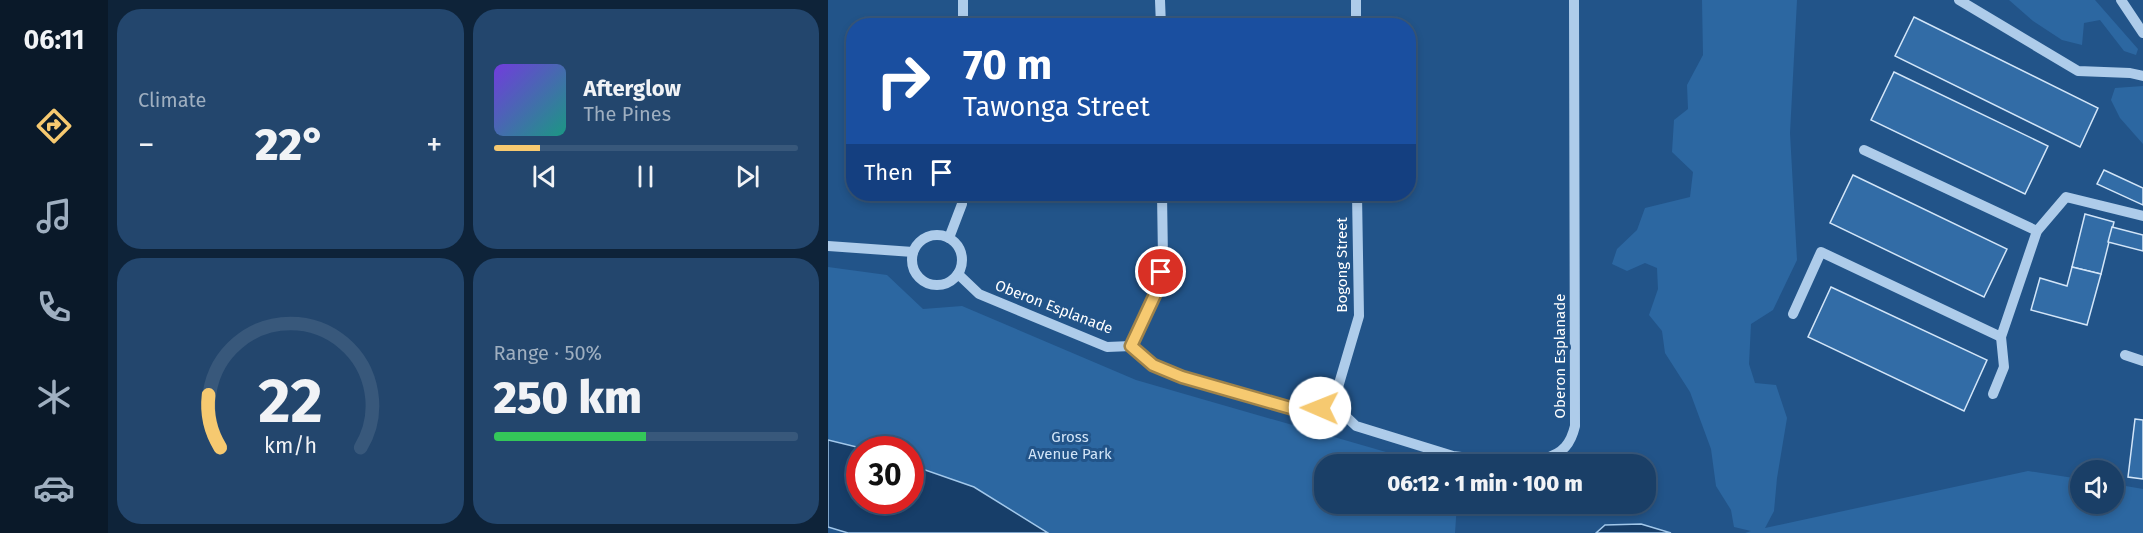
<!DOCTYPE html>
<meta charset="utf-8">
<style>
:root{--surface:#1a3f67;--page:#23466d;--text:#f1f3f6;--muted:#9fafc0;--line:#38587b;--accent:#f6c970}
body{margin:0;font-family:"Fira Sans",sans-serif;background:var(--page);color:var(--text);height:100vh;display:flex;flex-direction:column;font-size:22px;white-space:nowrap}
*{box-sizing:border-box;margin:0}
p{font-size:20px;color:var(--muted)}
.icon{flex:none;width:33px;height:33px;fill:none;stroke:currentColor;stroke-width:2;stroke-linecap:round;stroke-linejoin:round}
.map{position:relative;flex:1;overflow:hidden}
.sheet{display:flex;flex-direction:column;gap:9px;padding:9px;background:#0e2339;width:720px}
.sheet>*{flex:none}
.hud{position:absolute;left:18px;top:18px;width:570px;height:183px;border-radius:24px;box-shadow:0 3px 9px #0003,0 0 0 2px var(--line);background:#1a4fa0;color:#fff;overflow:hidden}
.tools{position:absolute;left:1242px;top:460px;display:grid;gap:12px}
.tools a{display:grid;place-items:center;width:54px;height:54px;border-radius:50%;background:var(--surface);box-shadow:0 3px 9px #0003,0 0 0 2px var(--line);font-size:30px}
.speed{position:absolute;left:18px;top:436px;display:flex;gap:12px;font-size:30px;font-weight:700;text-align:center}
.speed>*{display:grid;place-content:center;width:78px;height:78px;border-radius:50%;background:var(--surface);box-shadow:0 3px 9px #0003,0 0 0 2px var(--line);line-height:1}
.speed .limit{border:9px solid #d22;background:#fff;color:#111}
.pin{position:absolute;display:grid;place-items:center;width:51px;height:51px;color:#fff;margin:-26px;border:3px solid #fff;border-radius:50%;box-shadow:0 2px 6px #0007}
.me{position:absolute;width:66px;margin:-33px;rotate:271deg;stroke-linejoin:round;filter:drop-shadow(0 0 4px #0008)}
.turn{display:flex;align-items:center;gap:21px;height:126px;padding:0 18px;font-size:27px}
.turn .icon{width:78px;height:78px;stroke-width:2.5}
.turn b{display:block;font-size:42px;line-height:51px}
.then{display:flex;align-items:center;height:57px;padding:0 18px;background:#0003;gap:12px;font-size:22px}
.big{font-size:45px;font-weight:800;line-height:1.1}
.sheet .widget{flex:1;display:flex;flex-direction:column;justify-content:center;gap:9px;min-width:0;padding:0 21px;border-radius:24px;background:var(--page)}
.sheet .dial{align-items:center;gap:0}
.dial svg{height:156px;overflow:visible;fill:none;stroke:var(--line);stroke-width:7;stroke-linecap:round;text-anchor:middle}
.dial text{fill:var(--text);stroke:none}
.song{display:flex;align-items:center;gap:18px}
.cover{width:72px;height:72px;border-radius:9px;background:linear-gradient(135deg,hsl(260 70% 55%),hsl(170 70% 35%))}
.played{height:6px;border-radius:3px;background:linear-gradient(90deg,var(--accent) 15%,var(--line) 15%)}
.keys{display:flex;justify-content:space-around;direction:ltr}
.heat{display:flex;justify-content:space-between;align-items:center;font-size:33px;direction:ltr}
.charge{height:9px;border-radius:4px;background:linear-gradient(90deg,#34c759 50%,var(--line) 0)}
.sheet .tiles{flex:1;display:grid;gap:9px;grid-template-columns:repeat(2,1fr)}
.trip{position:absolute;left:486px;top:454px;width:342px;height:60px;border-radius:24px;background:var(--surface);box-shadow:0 3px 9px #0003,0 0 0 2px var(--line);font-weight:800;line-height:60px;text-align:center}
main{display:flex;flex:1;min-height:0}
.tab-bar{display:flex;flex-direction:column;width:108px;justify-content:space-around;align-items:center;background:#0a1929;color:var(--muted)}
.tab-bar .icon{width:42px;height:42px}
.tab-bar .selected{color:var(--accent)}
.tab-bar b{font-size:27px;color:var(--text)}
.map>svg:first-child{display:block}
.green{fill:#2c67a1}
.water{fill:#173e69;stroke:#a2c8eb;stroke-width:1.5}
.building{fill:#326ca6;stroke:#d2e5f8;stroke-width:1.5}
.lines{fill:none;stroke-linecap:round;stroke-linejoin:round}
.minor{stroke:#aeccea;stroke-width:10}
.route-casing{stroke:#a08349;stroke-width:15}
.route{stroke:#f6c970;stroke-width:10}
.labels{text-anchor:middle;stroke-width:6;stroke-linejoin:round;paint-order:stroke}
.street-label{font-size:15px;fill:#fff;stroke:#225489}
.park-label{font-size:15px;fill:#d2e5f8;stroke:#225489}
</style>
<main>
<nav class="tab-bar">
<b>06:11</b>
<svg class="icon selected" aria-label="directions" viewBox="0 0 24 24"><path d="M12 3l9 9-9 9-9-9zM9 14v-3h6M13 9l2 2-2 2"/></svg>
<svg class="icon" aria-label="music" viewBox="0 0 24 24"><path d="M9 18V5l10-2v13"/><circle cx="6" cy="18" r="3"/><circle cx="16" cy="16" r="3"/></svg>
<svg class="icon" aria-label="phone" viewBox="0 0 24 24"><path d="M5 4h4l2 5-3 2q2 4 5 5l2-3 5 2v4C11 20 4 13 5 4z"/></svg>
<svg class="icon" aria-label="climate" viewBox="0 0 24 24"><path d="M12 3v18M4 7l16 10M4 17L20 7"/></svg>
<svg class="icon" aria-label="car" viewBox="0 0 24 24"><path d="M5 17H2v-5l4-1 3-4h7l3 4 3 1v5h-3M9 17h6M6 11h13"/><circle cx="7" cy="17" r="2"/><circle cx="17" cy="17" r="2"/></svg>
</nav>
<section class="sheet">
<div class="tiles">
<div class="widget"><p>Climate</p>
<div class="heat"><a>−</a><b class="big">22°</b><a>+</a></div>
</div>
<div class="widget">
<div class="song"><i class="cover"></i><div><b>Afterglow</b><p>The Pines</p></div></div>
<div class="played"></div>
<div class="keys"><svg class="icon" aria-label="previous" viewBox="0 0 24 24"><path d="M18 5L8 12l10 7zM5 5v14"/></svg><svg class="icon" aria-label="pause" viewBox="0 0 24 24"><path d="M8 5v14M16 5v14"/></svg><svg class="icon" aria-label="next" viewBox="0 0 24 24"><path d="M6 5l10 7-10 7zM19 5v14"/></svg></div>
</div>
<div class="widget dial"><svg viewBox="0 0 100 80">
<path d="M14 69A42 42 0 1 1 86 69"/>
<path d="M14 69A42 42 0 0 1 8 42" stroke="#f6c970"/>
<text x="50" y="56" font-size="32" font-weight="700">22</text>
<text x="50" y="72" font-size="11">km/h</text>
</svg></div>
<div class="widget"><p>Range · 50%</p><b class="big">250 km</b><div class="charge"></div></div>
</div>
</section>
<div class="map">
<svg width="1315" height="533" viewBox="0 0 1315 533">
<rect width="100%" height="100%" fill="#225489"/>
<g class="green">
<path d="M874,0h95l-7,133 7,127 -24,50 -22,14 -2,40 6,19 21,2 11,33 -10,60 -3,33 -9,17 263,-57 52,8v25h34v-20l29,5v44h-398l6,-2 -17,-4 -3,-17 -15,-24 -5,-37 -21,-57 -25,-39 -3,-22 -13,-16 9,-26 -1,-21 -12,-5 -18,8 -15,-7 5,-15 20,-19 8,-22 45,-11 3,-25 -21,-20 2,-32 14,-11 -1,-24 16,-30z"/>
<path d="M1181,0h86l43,49 -2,6 -12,-4 -24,-31 -16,3 -2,22 -20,-5 -29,-19z"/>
<path d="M1315,86v58l-23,-26 -9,-18 4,-12z"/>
<path d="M0,267l59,8 36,34 39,-3 174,74 295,85h-107v39h133l-2,29h-407l-74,-46 -63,-22 -1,-15h-41l-41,-10z"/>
</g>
<g class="water">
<path d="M0,440l41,10h-9v51h50l1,-36 63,22 74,46h-200l-20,-6z"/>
<path d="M813,524l30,9h-75l9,-8z"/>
</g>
<g class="building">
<path d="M1086,17l184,91 -18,39 -185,-91z"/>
<path d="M1066,72l154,74 -23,48 -154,-74z"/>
<path d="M1276,170l39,18v17l-46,-21z"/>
<path d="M1025,175l154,74 -23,48 -154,-74z"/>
<path d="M1257,214l29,8 -13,52 -29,-7z"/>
<path d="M1284,227l31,8v16l-35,-9z"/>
<path d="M1244,267l29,7 -14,51 -56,-15 9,-32 27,8z"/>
<path d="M1003,287l156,73 -23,51 -156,-74z"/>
<path d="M1307,419l8,1v59l-15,-2z"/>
</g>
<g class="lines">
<g class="minor">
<path d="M332,0l1,26"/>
<path d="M1131,0l119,71 52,2 13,3"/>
<path d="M1293,0l22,33"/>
<path d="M135,26v-26"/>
<path d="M528,26v-26"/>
<path d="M1036,150l173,81"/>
<circle cx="109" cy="260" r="25"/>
<path d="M121,238l13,-34v-10"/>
<path d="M0,246l85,6"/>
<path d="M130,274l21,20 128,53 24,-1 22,19 29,12 126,36 25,-9 23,22 97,30 25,3 67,-1c18,-4 26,-15 30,-32l-1,-426"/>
<path d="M965,314l28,-62 180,85 36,-106 29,-34 77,19"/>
<path d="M303,346l28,-60 4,-27 -1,-65"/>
<path d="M1297,355l18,6"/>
<path d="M1165,394l11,-27 -3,-30"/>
<path d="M505,404l26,-88 -2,-122"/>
</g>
</g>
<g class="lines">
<defs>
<path id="route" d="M333,272l-2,14 -28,60 22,19 29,12 126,36 12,-5"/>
</defs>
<use href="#route" class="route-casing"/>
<use href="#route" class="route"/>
</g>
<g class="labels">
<g class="street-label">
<text transform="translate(514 265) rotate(-90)" y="5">Bogong Street</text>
<text transform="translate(226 307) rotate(21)" y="5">Oberon Esplanade</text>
<text transform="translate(732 356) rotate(-90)" y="5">Oberon Esplanade</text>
</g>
<g class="park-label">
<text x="242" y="442">Gross<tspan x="242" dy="17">Avenue Park</tspan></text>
</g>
</g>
</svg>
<div class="tools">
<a><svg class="icon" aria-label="sound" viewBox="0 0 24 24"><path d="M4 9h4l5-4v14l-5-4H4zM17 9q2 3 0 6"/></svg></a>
</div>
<div class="speed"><div class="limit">30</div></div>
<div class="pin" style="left:333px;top:272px;background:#d93025"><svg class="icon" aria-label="arrive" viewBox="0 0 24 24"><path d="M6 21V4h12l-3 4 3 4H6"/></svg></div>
<svg class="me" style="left:492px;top:408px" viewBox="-20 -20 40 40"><circle r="19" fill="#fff"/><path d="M0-13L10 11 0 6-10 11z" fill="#f6c970"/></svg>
<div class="trip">06:12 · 1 min · 100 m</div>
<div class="hud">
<div class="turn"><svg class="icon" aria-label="right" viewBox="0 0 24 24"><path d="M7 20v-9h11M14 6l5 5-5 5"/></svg><div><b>70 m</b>Tawonga Street</div></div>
<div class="then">Then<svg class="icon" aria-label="arrive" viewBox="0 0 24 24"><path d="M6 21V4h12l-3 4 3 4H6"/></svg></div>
</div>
</div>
</main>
